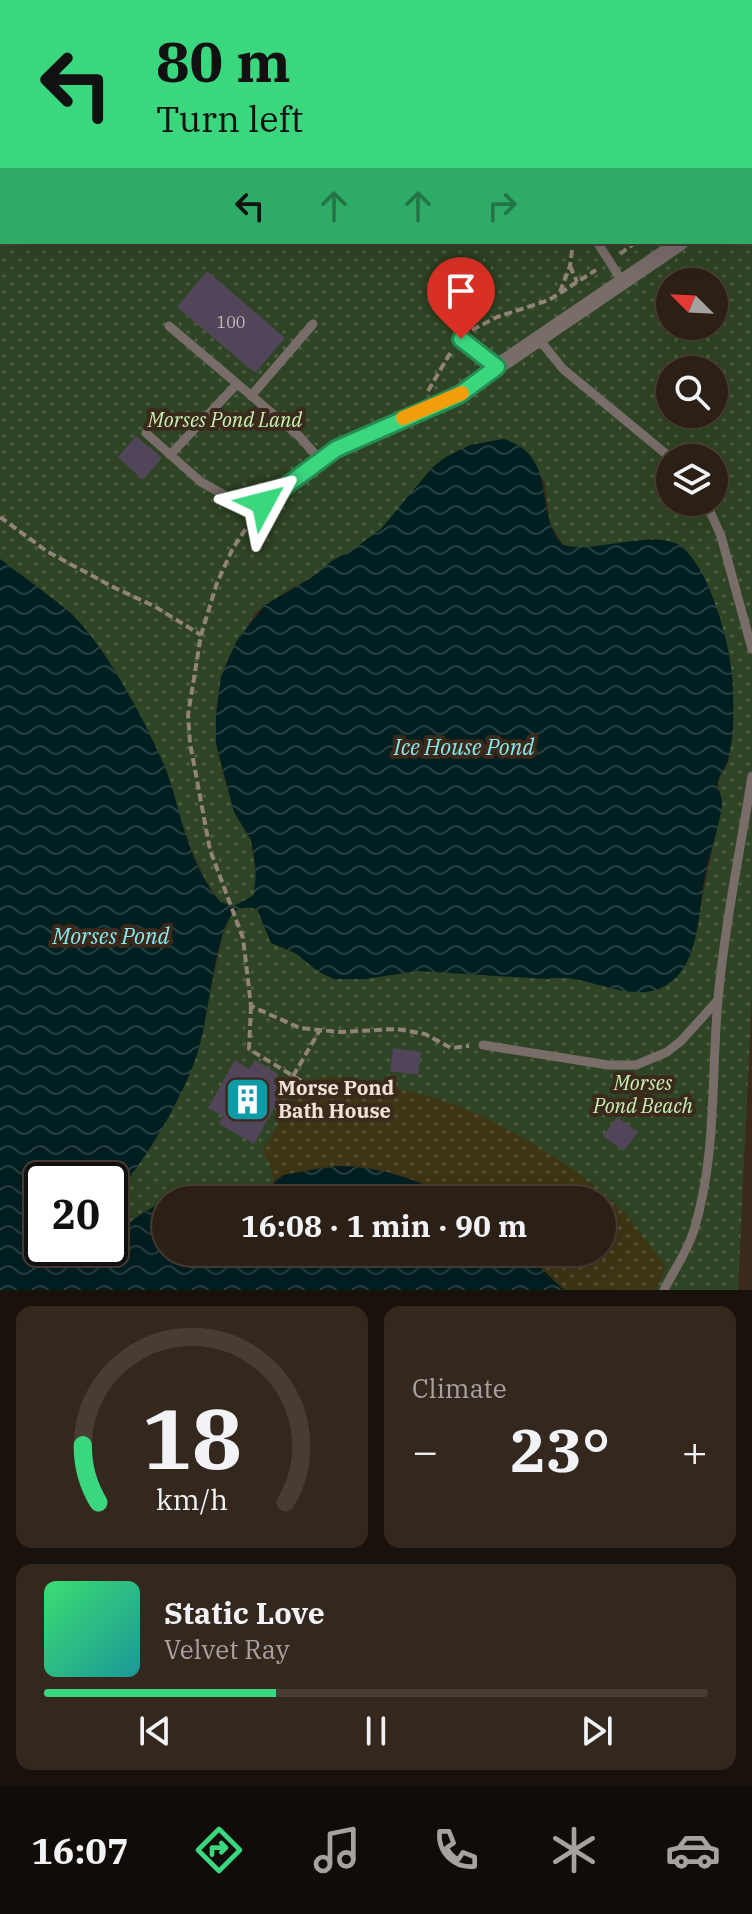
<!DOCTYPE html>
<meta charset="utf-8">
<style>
:root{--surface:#2c1f15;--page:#34271e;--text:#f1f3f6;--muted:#a6a2a0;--line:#483d34;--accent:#3ad77f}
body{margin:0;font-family:"IBM Plex Serif",serif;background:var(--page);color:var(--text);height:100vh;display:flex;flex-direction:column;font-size:30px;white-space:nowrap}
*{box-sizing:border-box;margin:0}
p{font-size:26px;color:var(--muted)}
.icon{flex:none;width:44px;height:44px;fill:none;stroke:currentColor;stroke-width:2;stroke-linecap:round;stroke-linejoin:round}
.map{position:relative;height:1290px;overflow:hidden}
.sheet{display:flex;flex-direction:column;gap:16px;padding:16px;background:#18110c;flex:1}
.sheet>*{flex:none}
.hud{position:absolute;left:0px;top:0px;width:752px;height:244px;box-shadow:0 8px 32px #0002,0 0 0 2px var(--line);background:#3ad77f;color:#111;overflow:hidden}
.needle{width:52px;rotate:294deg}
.buttons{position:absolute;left:656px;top:268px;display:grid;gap:16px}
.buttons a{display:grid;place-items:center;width:72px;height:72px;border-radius:50%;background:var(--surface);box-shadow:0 8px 32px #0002,0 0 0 2px var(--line);font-size:40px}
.speed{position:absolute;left:24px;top:1162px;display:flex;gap:16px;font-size:40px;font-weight:700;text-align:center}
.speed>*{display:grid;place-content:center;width:104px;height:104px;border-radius:50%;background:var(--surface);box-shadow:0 8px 32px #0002,0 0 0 2px var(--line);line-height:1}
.speed .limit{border:4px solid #111;border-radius:12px;background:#fff;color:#111}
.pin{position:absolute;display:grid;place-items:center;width:68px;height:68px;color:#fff;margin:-82px -34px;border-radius:50% 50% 50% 0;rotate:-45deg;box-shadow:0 0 8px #0007}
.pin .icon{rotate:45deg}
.me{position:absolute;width:88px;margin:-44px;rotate:52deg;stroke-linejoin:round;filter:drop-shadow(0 0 6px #0008)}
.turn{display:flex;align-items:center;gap:28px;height:168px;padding:0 24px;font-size:36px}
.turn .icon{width:104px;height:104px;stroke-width:2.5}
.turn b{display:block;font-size:56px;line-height:68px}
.lanes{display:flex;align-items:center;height:76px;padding:0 24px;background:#0003;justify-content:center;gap:40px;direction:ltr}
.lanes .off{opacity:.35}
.big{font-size:60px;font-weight:700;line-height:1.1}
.sheet .widget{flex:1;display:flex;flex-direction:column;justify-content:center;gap:12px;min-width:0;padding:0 28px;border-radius:16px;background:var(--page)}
.sheet .dial{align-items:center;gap:0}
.dial svg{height:208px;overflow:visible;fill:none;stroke:var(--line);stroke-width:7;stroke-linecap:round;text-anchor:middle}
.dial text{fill:var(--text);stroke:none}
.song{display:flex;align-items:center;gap:24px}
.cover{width:96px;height:96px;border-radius:12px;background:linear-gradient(135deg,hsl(140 70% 55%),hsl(180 70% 35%))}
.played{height:8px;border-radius:4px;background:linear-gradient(90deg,var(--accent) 35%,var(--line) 35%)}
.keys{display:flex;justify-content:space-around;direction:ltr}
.heat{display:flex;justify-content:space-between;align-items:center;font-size:44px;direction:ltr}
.sheet .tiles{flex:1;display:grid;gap:16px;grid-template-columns:1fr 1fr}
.widget:last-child{grid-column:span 2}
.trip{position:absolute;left:152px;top:1186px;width:464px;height:80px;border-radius:40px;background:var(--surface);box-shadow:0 8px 32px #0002,0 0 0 2px var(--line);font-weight:700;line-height:80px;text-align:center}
.tab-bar{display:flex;height:128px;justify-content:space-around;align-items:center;background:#120c08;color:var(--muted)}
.tab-bar .icon{width:56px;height:56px}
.tab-bar .on{color:var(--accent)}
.tab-bar b{font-size:36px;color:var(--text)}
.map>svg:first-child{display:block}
.grass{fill:url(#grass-dots);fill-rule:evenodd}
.sand{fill:url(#sand-dots)}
.water{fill:url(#water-waves)}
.building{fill:#514559}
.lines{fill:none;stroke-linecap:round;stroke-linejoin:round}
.path{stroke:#928378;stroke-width:4;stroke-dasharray:8 4;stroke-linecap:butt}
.service{stroke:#796d6a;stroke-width:9}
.minor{stroke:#796d6a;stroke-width:16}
.route-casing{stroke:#268c53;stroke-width:20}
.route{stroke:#3ad77f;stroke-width:14}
.slow{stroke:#f59e0b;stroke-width:14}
.labels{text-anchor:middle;stroke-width:8;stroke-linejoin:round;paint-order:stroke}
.number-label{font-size:16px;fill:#c7bbb9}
.park-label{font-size:20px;font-style:italic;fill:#c9f3b4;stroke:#3b291c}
.poi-label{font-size:20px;font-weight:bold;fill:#eee2d9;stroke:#3b291c;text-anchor:start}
.water-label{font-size:22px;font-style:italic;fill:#86eaf0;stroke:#3b291c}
</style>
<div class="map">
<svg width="752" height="1290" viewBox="0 0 752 1290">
<defs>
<pattern id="grass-dots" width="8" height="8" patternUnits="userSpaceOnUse" patternTransform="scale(2)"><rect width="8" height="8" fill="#2f4424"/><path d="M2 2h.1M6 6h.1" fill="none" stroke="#4d5f43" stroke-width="1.8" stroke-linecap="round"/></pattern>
<pattern id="sand-dots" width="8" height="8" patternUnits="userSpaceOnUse" patternTransform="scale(2)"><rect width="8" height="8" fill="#3d3514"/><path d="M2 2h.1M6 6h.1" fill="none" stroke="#595236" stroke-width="1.8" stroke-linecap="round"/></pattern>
<pattern id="water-waves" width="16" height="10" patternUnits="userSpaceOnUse" patternTransform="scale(2)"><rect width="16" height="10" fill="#001f21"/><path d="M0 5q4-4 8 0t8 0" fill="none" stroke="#263f41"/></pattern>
</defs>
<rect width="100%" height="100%" fill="#3b291c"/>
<path class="grass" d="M0,0h752v993l-14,297h-82l10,-23 -39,-51 -53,-44 -29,-21 -57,-32 -56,-22 -169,52 12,30 -5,8 -66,4 -38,9v2c-24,8 -42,22 -56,43v-44l23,-31 63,-112 26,-120 8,-22 6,-6 9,-3 12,2 14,34 24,10 24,19 15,7h30l54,-8 129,8c32,-6 67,13 102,12l42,-38 31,-150 -4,-21 10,-19 5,-55 -1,-33 -7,-37 -27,-70 -35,-28 -77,9 -23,-4 -13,-22 -5,-40 -16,-27 -8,-9 -17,-8 -19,3 -29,9 -25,18 -50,60 -26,19 -23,13 -21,17 -26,14 -28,19 -29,47 -7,19 -5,37v29l5,24 13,45 17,28 6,44 -3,11 -4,4 -16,7 -14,-4 -13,-19 -17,-36 -29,-87 -57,-106 -35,-43 -69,-52zM2,2h748v240h-748zM670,282h44v44h-44zM670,370h44v44h-44zM670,458h44v44h-44z"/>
<path class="sand" d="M329,1076c34,7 70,11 103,21 61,18 154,73 197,121 13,16 25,33 37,49l-10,23h-92l-40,-38h78v-52h-147l-67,-28 -36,-6 -34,2 -35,7 -8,4 -12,-29 40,-68z"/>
<g class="water">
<path d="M504,439c57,19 28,75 59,106 33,9 94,-18 119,2 28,23 47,94 50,128 2,27 3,59 -4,85 -2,7 -9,14 -10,22 -1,8 5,15 4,23 -3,23 -12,47 -17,71 -7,34 -4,90 -40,110 -37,20 -80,-15 -118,-7l-129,-8 -53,8h-31l-15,-7 -24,-19 -24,-10 -14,-34c-10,-2 -21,-3 -27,8 -14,23 -21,90 -28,119 -11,51 -57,127 -92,165v-21h-68v68h36l2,7 11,3c15,-5 17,-13 27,-24 14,-15 29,-25 48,-32v50h358l40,38h-564v-731c23,17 46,34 68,52 34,27 90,131 103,173 12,41 21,84 49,118l14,4 20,-11 2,-25 -5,-30 -17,-28 -18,-69v-29l5,-37 15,-35 29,-37 46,-27 21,-17 23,-13 26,-19 50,-60 13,-11 26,-13z"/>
<path d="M336,1166c42,0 83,13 119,34h-282l31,-9 66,-4 13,-12z"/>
</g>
<g class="building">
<path d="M207,271l78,67 -30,35 -78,-66z"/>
<path d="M136,436l26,22 -19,22 -25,-23z"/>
<path d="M393,1048l28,4 -3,23 -28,-4z"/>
<path d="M235,1060l14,9 6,-9 23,14 -5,8 12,7 -31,55 -35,-20 4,-8 -15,-8z"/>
<path d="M617,1117l21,15 -14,19 -21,-15z"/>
</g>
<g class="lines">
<g class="path">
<path d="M429,0l4,2"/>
<path d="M750,160l2,-1"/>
<path d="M620,254l16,-12"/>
<path d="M570,266l7,16"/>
<path d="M560,292l10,-26 3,-24"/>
<path d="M472,330l25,-13 52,-17 47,-30"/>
<path d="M428,391l24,-41"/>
<path d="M0,517l48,35 67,36 39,18 47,29"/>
<path d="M252,519l-20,31 -15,33 -16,52 -13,80 2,28 20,107 33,88 8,68 49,22 40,4 57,-3 28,5 26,14 18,-2"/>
<path d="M251,1006l-2,43 54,33"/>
<path d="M293,1076l27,-46"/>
</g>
<g class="service">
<path d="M750,108h2"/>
<path d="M597,242l25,39"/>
<path d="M169,326l131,111 20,23"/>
<path d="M539,339l24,30 108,89"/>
<path d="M251,396l62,-72"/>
<path d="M146,433l55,49 36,20 17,3 19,-7 32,-28 31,-21 123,-54 38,-28 -36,-28"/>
<path d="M170,455l67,-71"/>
<path d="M706,502l15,34 31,113"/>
<path d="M483,1045l125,20h28l31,-13 14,-11 37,-41"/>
<path d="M664,1290c10,-20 23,-38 30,-60 23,-75 17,-154 24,-231 7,-75 22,-148 34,-223"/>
</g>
<g class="minor">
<path d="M750,196l2,-1"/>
<path d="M497,367l184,-125"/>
</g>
</g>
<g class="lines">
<defs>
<path id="route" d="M263,503l73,-54 123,-54 38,-28 -36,-28"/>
</defs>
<use href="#route" class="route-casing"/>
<use href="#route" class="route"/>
<path class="slow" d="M403,418l59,-25"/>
</g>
<defs>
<symbol id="building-square" viewBox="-11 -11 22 22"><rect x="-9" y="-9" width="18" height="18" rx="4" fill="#0f9aa8" stroke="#3b291c"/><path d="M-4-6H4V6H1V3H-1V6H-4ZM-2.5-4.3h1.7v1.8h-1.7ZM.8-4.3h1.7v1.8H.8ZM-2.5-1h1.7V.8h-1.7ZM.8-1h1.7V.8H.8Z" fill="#fff"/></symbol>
</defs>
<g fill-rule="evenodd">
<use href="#building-square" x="222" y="1074" width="51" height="51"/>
</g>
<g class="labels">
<g class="number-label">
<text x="231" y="328">100</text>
</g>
<g class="park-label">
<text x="225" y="427">Morses Pond Land</text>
<text x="643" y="1090">Morses<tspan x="643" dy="23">Pond Beach</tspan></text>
</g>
<g class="poi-label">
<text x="278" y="1095">Morse Pond<tspan x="278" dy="23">Bath House</tspan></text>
</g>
<g class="water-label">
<text x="464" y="755">Ice House Pond</text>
<text x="111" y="944">Morses Pond</text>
</g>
</g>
</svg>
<div class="buttons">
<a><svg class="needle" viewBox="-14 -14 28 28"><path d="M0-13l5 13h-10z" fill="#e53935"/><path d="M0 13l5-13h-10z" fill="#a6a2a0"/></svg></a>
<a><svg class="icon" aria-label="search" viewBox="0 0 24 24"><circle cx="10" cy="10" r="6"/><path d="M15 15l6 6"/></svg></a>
<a><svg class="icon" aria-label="layers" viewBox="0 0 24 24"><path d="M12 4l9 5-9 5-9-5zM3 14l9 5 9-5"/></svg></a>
</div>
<div class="speed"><div class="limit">20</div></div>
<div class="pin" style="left:461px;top:339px;background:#d93025"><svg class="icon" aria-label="arrive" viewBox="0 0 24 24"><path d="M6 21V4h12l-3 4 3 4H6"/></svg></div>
<svg class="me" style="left:263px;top:503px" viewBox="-20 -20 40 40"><path d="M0-17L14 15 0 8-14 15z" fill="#3ad77f" stroke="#fff" stroke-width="4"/></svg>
<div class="trip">16:08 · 1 min · 90 m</div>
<div class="hud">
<div class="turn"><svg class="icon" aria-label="left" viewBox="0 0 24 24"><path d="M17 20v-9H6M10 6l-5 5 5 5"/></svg><div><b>80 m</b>Turn left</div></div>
<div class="lanes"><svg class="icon" aria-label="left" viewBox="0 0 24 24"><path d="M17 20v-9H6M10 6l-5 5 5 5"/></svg><svg class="icon off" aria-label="ahead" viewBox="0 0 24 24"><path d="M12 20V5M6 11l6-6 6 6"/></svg><svg class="icon off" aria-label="ahead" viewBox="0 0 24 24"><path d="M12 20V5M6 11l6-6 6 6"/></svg><svg class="icon off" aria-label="right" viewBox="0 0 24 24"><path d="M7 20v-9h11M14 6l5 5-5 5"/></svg></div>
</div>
</div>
<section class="sheet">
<div class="tiles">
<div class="widget dial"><svg viewBox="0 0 100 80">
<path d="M14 69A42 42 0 1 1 86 69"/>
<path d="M14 69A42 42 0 0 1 8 47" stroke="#3ad77f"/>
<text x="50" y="56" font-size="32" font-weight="700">18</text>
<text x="50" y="72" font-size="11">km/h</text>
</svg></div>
<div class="widget"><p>Climate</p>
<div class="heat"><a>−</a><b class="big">23°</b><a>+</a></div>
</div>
<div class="widget">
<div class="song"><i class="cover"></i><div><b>Static Love</b><p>Velvet Ray</p></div></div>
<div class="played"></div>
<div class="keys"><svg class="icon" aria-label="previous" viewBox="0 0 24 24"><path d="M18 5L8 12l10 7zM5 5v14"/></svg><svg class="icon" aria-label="pause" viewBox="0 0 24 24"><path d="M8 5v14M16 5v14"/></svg><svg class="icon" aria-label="next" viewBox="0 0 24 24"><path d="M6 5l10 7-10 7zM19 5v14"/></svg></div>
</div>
</div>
</section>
<nav class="tab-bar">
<b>16:07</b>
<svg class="icon on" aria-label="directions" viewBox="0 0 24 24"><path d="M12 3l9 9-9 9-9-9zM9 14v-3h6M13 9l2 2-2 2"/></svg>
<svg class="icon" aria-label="music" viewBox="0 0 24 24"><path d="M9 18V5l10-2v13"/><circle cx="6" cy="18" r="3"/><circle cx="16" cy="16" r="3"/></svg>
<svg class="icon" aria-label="phone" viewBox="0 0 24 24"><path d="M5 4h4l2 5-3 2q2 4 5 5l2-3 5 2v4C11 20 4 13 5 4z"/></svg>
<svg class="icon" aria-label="climate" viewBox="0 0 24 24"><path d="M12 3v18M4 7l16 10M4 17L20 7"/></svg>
<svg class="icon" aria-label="car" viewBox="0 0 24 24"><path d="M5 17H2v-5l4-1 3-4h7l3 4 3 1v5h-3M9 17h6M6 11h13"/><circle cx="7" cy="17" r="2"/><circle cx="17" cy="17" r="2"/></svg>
</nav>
